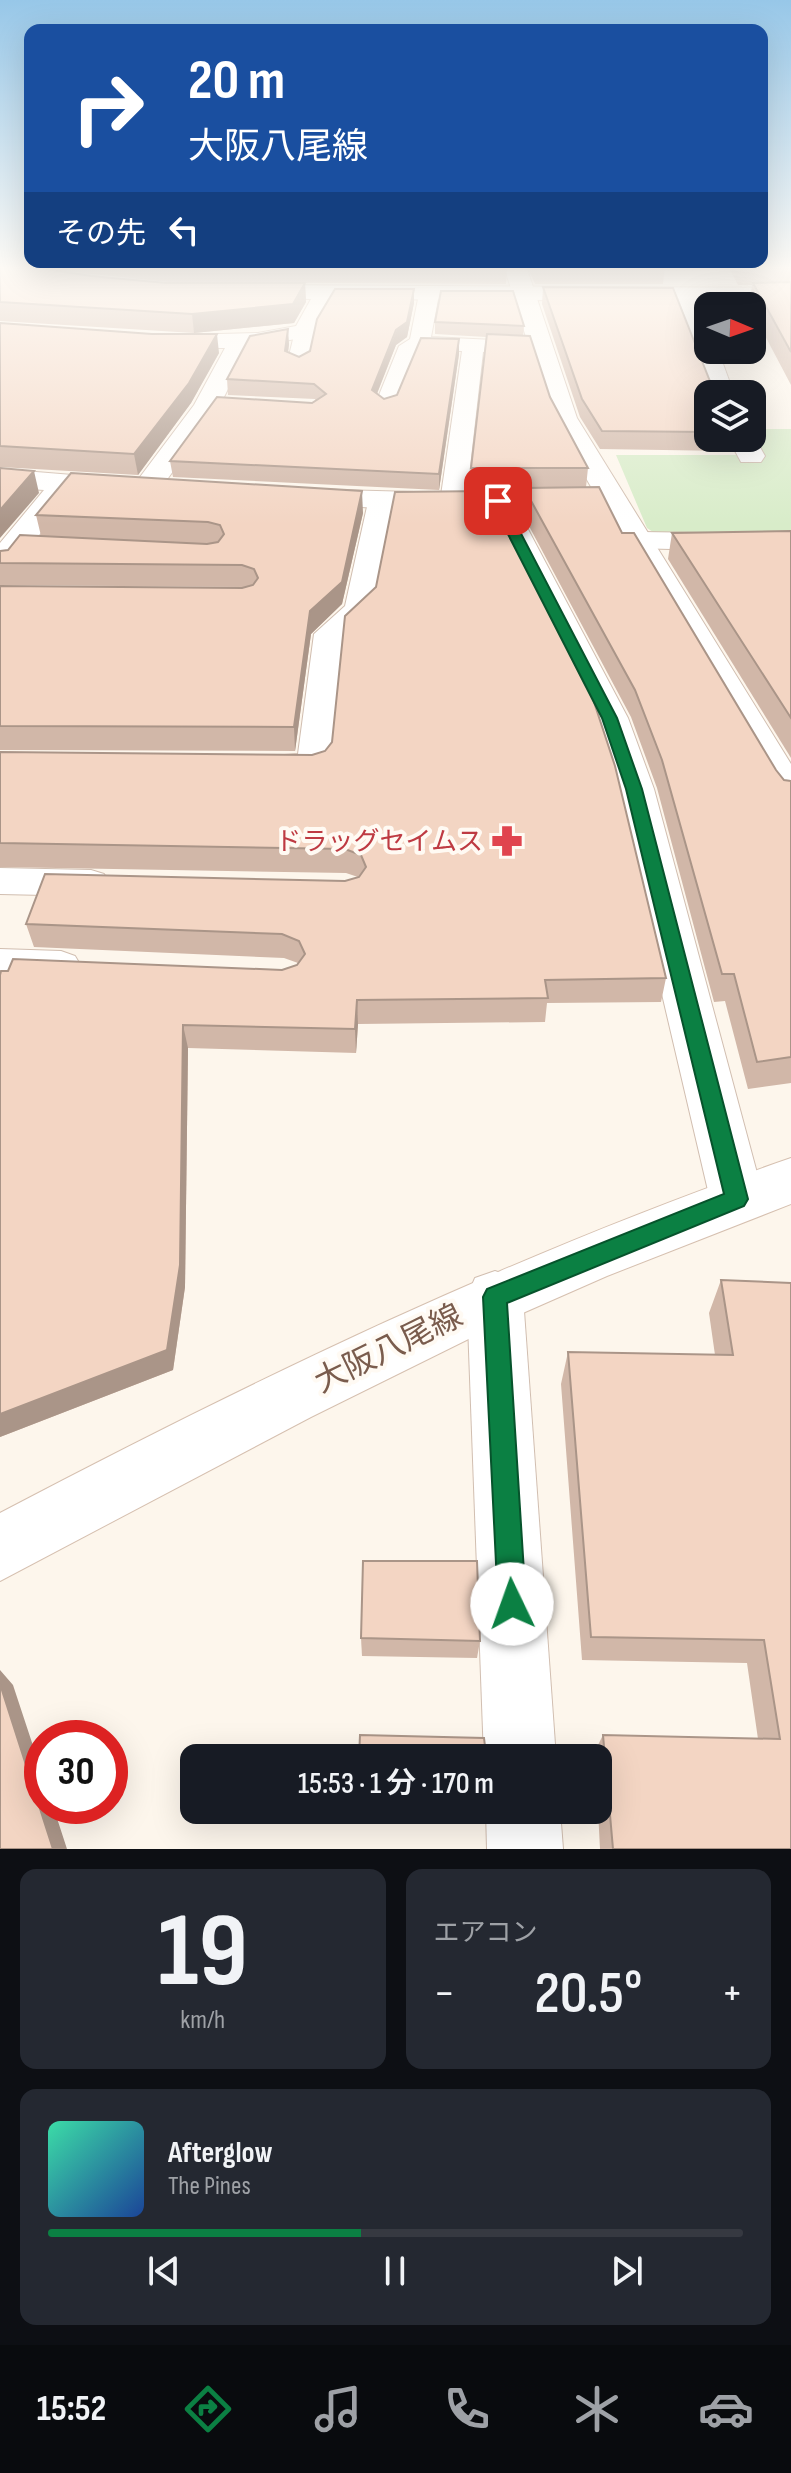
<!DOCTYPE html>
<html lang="ja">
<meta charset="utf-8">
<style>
:root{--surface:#171b24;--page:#242831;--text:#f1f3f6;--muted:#9ea1a6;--line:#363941;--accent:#0b8043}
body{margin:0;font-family:"Sofia Sans Condensed","Noto Sans JP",sans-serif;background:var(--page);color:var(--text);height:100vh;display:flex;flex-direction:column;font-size:30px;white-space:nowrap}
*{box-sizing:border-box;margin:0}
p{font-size:26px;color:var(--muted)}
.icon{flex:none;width:44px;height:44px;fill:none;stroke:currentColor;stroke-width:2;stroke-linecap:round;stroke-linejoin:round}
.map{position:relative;height:1849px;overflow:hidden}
.panel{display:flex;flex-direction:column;gap:20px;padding:20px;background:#0d0f14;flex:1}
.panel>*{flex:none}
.banner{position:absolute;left:24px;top:24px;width:744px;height:244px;border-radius:16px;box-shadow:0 8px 32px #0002;background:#1a4fa0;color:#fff;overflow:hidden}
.needle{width:52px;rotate:92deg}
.fabs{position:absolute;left:694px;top:292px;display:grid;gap:16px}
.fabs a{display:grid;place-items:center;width:72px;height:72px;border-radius:16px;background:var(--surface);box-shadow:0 8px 32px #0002;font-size:40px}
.speed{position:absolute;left:24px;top:1720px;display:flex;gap:16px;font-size:40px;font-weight:700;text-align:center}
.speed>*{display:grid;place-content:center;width:104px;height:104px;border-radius:50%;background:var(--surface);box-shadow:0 8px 32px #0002;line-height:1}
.speed .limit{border:12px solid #d22;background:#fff;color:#111}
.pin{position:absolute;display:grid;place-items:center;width:68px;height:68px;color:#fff;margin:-34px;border-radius:16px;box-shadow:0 4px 12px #0006}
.me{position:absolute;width:88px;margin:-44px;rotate:357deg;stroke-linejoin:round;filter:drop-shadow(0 0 6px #0008)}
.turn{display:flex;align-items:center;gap:28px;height:168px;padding:0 32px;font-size:36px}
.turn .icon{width:104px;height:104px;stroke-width:2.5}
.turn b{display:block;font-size:56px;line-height:68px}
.then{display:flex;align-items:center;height:76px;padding:0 32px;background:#0003;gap:16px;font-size:30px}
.big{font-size:60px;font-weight:600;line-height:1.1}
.panel .tile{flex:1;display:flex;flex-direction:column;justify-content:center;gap:12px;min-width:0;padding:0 28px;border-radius:16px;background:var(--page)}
.panel .dial{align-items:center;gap:0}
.dial b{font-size:104px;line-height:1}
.song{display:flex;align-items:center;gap:24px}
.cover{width:96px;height:96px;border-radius:12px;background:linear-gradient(135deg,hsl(160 70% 55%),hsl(220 70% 35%))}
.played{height:8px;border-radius:4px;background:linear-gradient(90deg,var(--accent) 45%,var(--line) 45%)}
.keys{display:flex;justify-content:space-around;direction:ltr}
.heat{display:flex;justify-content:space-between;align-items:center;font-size:44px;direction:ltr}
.panel .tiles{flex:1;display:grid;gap:20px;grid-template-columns:1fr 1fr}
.tile:last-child{grid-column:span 2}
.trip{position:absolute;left:180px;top:1744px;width:432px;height:80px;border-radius:16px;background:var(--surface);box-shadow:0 8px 32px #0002;font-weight:600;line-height:80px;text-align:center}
.menu{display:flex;height:128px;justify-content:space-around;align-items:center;background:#090b0e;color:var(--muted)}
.menu .icon{width:56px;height:56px}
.menu .on{color:var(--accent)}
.menu b{font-size:36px;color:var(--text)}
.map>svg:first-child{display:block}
.green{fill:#d8ecc9}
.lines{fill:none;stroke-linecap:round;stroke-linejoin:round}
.service-casing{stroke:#d1beb0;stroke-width:2}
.minor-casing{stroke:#d1beb0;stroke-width:2}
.tertiary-casing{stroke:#d1beb0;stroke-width:2}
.secondary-casing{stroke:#d6c0b0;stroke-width:2}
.service{fill:#fff;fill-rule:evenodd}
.minor{fill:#fff;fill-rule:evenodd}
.tertiary{fill:#fff;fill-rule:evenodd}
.secondary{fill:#fff;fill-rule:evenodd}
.wall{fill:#d1b7a8}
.shaded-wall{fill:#aa9588}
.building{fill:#f3d5c3;stroke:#aa9588;stroke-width:2}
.route{fill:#0b8043;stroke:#07532c;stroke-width:2}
.labels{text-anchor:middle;stroke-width:8;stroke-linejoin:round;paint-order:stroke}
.health-label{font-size:26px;fill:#be3a42;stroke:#fffaf3;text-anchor:end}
.near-street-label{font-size:32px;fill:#7a5c4d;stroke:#fffaf3}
</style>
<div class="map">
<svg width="791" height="1849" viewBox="0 0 791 1849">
<rect width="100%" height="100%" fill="#fdf6ec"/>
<path class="green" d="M752,429h39v108l-132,-1 -12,-8 -31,-73h122l14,-17z"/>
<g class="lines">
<defs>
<g id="service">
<path d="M429,288l10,6 -8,43 104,5 11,6 -11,6 -52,-2 -17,150 -13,8 -13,-8 22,-151 -43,-1 -25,60 -8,2 -11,-7 24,-59 11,-7 9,-45z"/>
<path d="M305,325l10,6 -6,33 -11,6 -11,-6 8,-33z"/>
<path d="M381,494l13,8 -21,107 -30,28 -13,128 -5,7 -12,4 -54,-5 -5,-7 5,-7 39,-3 16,-120 31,-28 23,-104z"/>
<path d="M0,868l91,2 13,4 5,9 -5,9 -13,4 -91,-2z"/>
<path d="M0,949l61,2 14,5 6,10 -6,10 -14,5 -61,-2z"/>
</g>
<g id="minor">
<path d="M245,285l546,3v14l-90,-1 7,20v29h10l16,44h-26l-30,-93 -344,-2 -21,37 -64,11 -30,60 -63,88 -10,3 -13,-6 -12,5 -48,-4 -62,77 -11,3v-30l44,-53 -44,-3v-18l121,10 13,6 60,-80 31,-57h-68l-9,-2 -3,-5 3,-5 110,-3 38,-7 15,-27 -74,-2 -3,-5 3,-5z"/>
<path d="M752,433l13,23 -4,6h-20l-13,-24h24z"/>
<path d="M301,489l151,4 10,3 5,6 -5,6 -10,3 -161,-7 -5,-6 5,-6z"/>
<path d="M498,492l10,3 5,6 115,217 26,71 110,410 -8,16 -19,7 -19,-7 -8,-16 -96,-410 -22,-71 -109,-217 5,-6z"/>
<path d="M641,532l150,2v18l-161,-4 -4,-7 4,-7z"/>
<path d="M495,1271l20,7 8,19 33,461h-72l-17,-461 8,-19z"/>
<path d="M486,1810h74l3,39h-76z"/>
</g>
<path id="tertiary" d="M504,266h22l51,152 214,346v45l-14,-4 -6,-9 -220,-378z"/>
<path id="secondary" d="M791,1158v46l-184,72 -100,44 -196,97 -311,164v-68c257,-135 516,-260 791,-355z"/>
</defs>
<use href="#service" class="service-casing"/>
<use href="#minor" class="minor-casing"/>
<use href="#tertiary" class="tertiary-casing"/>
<use href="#secondary" class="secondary-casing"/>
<use href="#service" class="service"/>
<use href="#minor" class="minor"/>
<use href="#tertiary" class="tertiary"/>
<use href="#secondary" class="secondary"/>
</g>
<g class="wall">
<path d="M0,266h507l-1,18 -338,-2 -124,-13 47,7 75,7h139l1,19 -12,21 -100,10 -194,-12z"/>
<path d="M527,266h138l-2,18h-128z"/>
<path d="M728,266h63v119l-39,-74v-5h-3v-1l3,-20h-14z"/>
<path d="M543,287l165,107v44h22l-3,13 -127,-2 -20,-32 -38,-113z"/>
<path d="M414,289v14l-7,34 -11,8 -19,49 7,5 13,-4 62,-41 -20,136 -266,-13 -3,-16 146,-60 -1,-2 -87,-4 -1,-16 62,-35 -1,9 11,4z"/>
<path d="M435,322l89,4 -1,10 27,61 38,71 -2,19 36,46 154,237 8,10 7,1v302l-43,6 -23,-88 -11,1 -57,-214 -26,-71 -109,-204 2,-22 -54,-1 1,-22 15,-131 -51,-3z"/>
<path d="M0,323l219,30 -28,50 -53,72 -138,-8z"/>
<path d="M363,513l-21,91 -31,30 -16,117 -295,-1v-164l245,1 -245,-2v-22l8,-13 33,-14 -5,-21z"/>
<path d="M791,531v227l-123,-199 4,-26z"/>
<path d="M0,752l312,3 354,223 -5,24 -114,1 -2,19 -187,2 -2,29 -168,-5 -3,239 -12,83 -173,67v-462l282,-5 15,-5 1,-2 -14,-5 -250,-11 -8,-23 319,-43 13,-4 -12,-4 -346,-6z"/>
<path d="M721,1280l70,3v566h-191l-2,-39v-52h-4l-1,-3 10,-20 155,4 -11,-76 -165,-3 -21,-276 7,-32 147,3 -6,-42z"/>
<path d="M361,1638l119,3 -3,17 -115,-2z"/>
</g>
<g class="shaded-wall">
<path d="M305,283l1,19 -12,21 -100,10 -2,-19z"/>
<path d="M414,289v14l-7,34 -11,8 -24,61v-16z"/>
<path d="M288,329l1,15 -3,23 -1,-16z"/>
<path d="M217,334l2,19 -28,50 -53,72 -4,-21z"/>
<path d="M459,339v15l-20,136v-16z"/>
<path d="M34,471l5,22 -39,45v-28z"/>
<path d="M362,491l1,22 -21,91 -31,30 -16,117 -1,-24 16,-116z"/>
<path d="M357,1000l1,24 -2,29 -1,-24z"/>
<path d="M183,1025l5,23 -3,239 -12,83 -173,67v-23z"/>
<path d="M0,1670l13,15 29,88v33h11l14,43h-14l-53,-165z"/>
</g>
<g class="building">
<path d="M0,266h29l62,10 75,7h139l-12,21 -101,10 -192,-12z"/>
<path d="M791,282v70l-38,-69z"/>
<path d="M543,287l130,1 42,106h-7v38l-106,-1 -20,-32z"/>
<path d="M335,289h79l-7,33 -11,8 -24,60 12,9 13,-4 24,-57 38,1 -20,135 -269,-13 47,-64 95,6 14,-9 -12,-10 -87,-5 23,-43 38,-7 -3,22 14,6 11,-6 7,-32z"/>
<path d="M441,291h72l11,35 -89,-4z"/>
<path d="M0,323l152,11h65l-28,49 -55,71 -134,-8z"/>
<path d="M487,334l43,2 20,61 38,71h-117z"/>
<path d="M0,468l34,3 -34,39z"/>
<path d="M71,473l291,18 -20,91 -32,29 -16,116 -294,-1v-140l242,2 11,-3 5,-7 -4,-9 -12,-4 -242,-2v-12l8,-1 12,-15 187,9 11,-2 6,-8 -4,-9 -12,-3 -172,-7z"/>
<path d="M599,487l23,46h12l142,237 8,10 7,1v276l-34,5 -23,-88h-12l-60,-214 -27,-70 -111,-202z"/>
<path d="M487,491l105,205 23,70 51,212 -121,2 3,18 -191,2 -2,29 -172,-4 -3,240 -13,85 -167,64v-439l1,-4h7l5,-12 269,11 15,-5 8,-11 -6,-13 -17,-7 -256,-10 19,-50 300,7 14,-4 7,-10 -5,-12 -16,-6 -345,-6v-91l312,3 13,-4 7,-9 13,-126 31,-29 19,-95z"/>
<path d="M791,531v187l-119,-185z"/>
<path d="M721,1280l70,3v566h-178l-10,-114 177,4 -16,-99 -173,-3 -23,-285 165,3z"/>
<path d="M363,1561h114l3,80 -119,-3z"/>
<path d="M0,1684l53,165h-53z"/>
<path d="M360,1735l124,3 1,8 5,1 1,11h-132z"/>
</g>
<linearGradient id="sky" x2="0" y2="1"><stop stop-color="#97c7e8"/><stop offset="0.51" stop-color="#fefbf6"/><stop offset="1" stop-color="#fefbf6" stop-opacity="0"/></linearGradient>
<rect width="791" height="525" fill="url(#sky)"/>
<path class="route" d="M498,498l6,3 113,217 25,71 106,410 -4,7 -237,97 19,301 -4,10 -10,4 -10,-4 -4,-10 -15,-307 4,-8 237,-95 -98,-405 -24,-71 -111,-217z"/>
<defs>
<symbol id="pharmacy-bare" viewBox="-9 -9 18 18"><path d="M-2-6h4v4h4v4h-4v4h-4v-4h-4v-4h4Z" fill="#e0444e" stroke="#fffaf3" stroke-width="2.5" paint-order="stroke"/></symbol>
</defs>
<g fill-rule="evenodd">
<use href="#pharmacy-bare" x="485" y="819" width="44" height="44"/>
</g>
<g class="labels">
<g class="health-label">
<text x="483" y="850">ドラッグセイムス</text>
</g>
<g class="near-street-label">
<text transform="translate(388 1348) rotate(-26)" y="11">大阪八尾線</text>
</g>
</g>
</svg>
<div class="fabs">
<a><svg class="needle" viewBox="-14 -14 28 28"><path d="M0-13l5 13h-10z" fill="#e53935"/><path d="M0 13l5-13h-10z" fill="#9ea1a6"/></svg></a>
<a><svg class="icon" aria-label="layers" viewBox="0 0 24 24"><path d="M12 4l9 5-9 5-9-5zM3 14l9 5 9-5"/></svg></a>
</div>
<div class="speed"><div class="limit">30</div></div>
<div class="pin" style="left:498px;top:501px;background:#d93025"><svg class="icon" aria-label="arrive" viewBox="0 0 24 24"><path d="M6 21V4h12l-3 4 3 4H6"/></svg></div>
<svg class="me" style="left:512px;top:1604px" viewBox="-20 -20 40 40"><circle r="19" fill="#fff"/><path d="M0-13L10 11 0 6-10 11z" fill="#0b8043"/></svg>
<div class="trip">15:53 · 1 分 · 170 m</div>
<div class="banner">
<div class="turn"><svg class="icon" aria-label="right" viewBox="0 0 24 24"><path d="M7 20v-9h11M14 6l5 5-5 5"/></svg><div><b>20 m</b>大阪八尾線</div></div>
<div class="then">その先<svg class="icon" aria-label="left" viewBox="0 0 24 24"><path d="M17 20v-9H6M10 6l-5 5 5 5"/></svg></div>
</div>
</div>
<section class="panel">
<div class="tiles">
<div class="tile dial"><b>19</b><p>km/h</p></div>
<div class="tile"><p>エアコン</p>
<div class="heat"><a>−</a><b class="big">20.5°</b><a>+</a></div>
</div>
<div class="tile">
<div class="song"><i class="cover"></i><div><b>Afterglow</b><p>The Pines</p></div></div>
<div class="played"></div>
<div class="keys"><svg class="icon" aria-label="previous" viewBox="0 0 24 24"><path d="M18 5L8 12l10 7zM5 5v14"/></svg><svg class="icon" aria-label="pause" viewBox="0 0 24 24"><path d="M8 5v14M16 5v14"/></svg><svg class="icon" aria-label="next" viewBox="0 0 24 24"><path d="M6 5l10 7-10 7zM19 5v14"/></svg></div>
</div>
</div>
</section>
<nav class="menu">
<b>15:52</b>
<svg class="icon on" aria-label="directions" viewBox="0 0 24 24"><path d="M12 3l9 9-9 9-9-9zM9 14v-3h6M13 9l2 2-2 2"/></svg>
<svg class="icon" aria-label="music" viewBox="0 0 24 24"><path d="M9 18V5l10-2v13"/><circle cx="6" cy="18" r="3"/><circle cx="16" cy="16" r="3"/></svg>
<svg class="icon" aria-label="phone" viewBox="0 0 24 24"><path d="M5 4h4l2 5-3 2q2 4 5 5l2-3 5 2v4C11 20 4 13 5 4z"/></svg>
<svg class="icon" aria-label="climate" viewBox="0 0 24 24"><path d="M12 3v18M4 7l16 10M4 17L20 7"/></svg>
<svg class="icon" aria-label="car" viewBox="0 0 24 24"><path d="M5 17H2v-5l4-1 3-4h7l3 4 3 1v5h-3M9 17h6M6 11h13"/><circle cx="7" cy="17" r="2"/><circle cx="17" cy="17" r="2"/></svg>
</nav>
